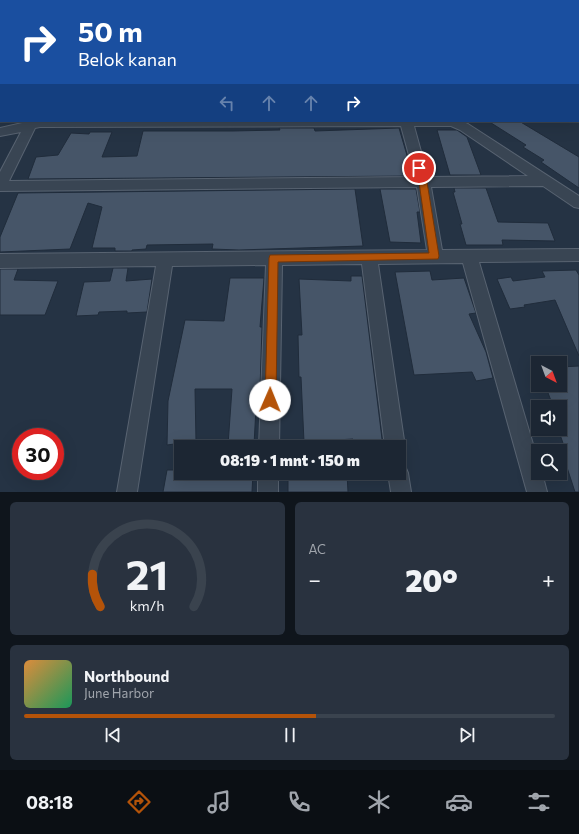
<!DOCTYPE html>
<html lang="id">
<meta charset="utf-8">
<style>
:root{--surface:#1c2633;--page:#29323f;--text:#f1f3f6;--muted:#a0a5ac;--line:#3a434e;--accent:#b45309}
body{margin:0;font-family:Commissioner,sans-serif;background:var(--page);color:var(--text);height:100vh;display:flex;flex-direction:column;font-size:15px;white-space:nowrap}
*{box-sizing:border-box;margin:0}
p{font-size:13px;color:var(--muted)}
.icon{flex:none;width:22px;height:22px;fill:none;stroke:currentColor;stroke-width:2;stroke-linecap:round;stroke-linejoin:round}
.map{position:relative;height:492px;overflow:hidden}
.panel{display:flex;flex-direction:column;gap:10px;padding:10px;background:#0f151c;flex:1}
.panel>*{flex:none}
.hud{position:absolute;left:0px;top:0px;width:579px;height:122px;box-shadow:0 4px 16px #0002,0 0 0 1px var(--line);background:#1a4fa0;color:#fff;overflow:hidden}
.needle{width:26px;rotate:139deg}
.fabs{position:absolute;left:531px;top:356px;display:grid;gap:8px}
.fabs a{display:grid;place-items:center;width:36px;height:36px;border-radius:0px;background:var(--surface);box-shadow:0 4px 16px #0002,0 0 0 1px var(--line);font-size:20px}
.speed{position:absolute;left:12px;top:428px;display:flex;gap:8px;font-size:20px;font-weight:700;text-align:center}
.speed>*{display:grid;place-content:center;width:52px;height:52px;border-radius:50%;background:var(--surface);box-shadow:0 4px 16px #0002,0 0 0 1px var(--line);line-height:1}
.speed .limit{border:6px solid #d22;background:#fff;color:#111}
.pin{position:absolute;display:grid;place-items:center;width:34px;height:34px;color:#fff;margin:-17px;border:2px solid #fff;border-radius:50%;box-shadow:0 1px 4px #0007}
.me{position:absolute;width:44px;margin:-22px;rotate:1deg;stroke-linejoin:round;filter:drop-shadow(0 0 3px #0008)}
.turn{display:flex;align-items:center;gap:14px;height:84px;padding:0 12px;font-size:18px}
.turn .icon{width:52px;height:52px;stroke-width:2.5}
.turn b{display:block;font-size:28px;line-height:34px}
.lanes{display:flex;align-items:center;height:38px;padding:0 12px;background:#0003;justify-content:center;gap:20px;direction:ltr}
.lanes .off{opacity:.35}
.big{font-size:30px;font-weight:800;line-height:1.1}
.panel .widget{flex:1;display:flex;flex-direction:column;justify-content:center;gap:6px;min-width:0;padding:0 14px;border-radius:6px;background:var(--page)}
.panel .dial{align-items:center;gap:0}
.dial svg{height:104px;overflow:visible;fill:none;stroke:var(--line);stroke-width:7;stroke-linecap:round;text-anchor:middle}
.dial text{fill:var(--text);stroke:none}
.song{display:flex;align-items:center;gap:12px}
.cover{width:48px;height:48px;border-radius:6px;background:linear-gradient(135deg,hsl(30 70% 55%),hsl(150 70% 35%))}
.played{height:4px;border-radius:2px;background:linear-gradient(90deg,var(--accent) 55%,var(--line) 55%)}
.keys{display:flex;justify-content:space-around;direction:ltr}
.heat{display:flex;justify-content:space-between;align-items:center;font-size:22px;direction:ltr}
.panel .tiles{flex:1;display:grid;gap:10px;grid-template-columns:1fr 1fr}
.widget:last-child{grid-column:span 2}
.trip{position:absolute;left:174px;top:440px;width:232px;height:40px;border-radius:0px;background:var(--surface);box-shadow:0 4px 16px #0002,0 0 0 1px var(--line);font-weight:800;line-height:40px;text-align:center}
.menu{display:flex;height:64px;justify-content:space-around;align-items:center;background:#0b0f14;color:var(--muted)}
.menu .icon{width:28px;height:28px}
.menu .selected{color:var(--accent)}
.menu b{font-size:18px;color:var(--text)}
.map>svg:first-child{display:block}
.building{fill:#465568;stroke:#202c3b}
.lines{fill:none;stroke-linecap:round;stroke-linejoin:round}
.minor-casing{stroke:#586371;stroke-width:2}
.minor{fill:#394553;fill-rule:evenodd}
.route{fill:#b45309;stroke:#753606}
</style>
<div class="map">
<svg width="579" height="492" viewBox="0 0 579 492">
<rect width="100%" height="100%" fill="#253344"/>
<g class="building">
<path d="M488,121h31l60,36v31l-38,-26 3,-2 -21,-13 3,-2z"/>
<path d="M279,128h35l1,3 84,-3 14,48 -385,3 8,-22 22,-2 13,-22 18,1 1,-2h22l-10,25 35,-1 6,-25h89l48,-1z"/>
<path d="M437,130h20l10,7 14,38h-31z"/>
<path d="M454,188h32l12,34 50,1 7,18 -53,-1 1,5h-37l-6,-21h2l-9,-32h2z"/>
<path d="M355,189l8,57 -124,4 -27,-1 1,-5 -66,1 -1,4 -14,1v1h-17v-3h-23l10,-41 -14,-4 -18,46 -70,3v-15l18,-44z"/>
<path d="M380,189h36l4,23h-3l4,31 -31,-1z"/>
<path d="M113,268h15l-2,13 26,-2 -5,33 -20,1v-2l-28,1 -1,3 -22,1 8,-34 26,-1z"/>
<path d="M0,269h18l-4,11 44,1 -13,34h-45z"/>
<path d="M576,270l3,5v81l-24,-56 -31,5 1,2 -15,2 -13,-30 14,-2 2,4 32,-4 -3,-6z"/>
<path d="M430,271l2,9 32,-2 12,35 -7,1 17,38 7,26 -17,3 -4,-9 -58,3 -19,-103z"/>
<path d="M351,276h11l21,171h-29l-1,-8 -49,3 -3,-65h-2l-1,-42h4l-3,-56 52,2z"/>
<path d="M230,278h34l-4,49h2l-2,62h-3l-3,56h-26l4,-56h-37l1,52 -29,4 1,-44 17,-81 39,1z"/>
<path d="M579,366v126h-4l-15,-46h4l-6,-17h2v-22h-10l3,-1 -8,-21h15v-18z"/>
<path d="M167,470h14v3h72l-1,19h-89z"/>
<path d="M288,473h59l1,19h-60z"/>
</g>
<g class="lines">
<defs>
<g id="minor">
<path d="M466,0h11l-12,1z"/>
<path d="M481,0h11l1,1h-11z"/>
<path d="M556,0h11l1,1h-11z"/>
<rect x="578" y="6" width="1" height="7"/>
<path d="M31,121h430l7,3 111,72v12l-5,-1 -31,-21 -112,1 11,63 137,-1v12l-100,1 59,199v12h4l5,19h-20l-64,-229 -85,1 27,183 -3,7 -3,1v-8h-14l-23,-183 -80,1 -3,182h-20l7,-182 -94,1 -35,226h-20l39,-226 -156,2v-14l427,-4 -10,-63 -417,4v-19l21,-40 -21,4v-8zM401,126l14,51 -406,4 26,-53 5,-1zM414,126h37l9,4 68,46 -100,1z"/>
<path d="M399,463l6,3 3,7 3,19h-20l-3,-19h11z"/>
<rect x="258" y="473" width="20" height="19"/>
</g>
</defs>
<use href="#minor" class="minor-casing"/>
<use href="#minor" class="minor"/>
</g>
<path class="route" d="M416,165h6l5,17 12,74 -1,3 -160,3 -2,138 -2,4 -4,1 -4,-1 -1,-4 4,-142 1,-3 159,-2 -10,-71 -4,-14z"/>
</svg>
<div class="fabs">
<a><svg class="needle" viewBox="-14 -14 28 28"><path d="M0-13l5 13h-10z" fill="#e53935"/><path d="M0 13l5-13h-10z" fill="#a0a5ac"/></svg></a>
<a><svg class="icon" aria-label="sound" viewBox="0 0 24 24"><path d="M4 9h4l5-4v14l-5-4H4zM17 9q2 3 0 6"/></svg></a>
<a><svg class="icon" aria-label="search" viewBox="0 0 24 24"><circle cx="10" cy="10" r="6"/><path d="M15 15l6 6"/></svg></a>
</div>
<div class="speed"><div class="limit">30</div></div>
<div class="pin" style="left:419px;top:168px;background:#d93025"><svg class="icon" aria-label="arrive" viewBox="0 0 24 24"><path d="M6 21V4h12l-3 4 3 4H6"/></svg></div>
<svg class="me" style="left:270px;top:400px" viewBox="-20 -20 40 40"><circle r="19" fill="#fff"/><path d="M0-13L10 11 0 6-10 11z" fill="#b45309"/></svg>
<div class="trip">08:19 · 1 mnt · 150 m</div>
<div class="hud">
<div class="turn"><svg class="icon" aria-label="right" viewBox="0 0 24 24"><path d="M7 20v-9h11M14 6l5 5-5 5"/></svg><div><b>50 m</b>Belok kanan</div></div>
<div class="lanes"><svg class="icon off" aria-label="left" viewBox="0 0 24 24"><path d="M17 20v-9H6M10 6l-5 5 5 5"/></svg><svg class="icon off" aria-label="ahead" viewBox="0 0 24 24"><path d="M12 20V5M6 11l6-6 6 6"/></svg><svg class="icon off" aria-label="ahead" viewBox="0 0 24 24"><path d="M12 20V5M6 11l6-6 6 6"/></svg><svg class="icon" aria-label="right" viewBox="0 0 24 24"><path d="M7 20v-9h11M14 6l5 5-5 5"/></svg></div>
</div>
</div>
<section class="panel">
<div class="tiles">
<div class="widget dial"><svg viewBox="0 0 100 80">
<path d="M14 69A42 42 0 1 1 86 69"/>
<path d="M14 69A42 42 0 0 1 8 44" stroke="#b45309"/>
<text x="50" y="56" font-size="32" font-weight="700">21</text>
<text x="50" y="72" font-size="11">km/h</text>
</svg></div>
<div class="widget"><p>AC</p>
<div class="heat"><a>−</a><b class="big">20°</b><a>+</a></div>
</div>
<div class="widget">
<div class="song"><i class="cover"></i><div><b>Northbound</b><p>June Harbor</p></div></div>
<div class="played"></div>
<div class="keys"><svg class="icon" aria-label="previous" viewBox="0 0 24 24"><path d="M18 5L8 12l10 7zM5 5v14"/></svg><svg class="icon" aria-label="pause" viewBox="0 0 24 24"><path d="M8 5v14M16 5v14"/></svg><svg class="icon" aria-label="next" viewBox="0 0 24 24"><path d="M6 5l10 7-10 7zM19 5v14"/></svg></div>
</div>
</div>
</section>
<nav class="menu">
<b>08:18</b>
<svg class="icon selected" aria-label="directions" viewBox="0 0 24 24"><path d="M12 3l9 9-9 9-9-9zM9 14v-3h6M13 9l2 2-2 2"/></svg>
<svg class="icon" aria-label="music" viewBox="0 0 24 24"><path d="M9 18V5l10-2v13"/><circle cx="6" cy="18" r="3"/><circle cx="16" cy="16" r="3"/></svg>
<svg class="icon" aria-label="phone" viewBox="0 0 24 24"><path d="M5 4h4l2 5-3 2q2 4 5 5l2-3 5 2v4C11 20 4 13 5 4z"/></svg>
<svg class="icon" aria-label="climate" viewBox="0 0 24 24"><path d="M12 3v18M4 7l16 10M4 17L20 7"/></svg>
<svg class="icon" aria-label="car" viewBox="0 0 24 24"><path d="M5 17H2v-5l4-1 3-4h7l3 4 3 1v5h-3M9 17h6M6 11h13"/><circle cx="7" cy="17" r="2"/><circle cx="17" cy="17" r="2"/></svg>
<svg class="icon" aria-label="filters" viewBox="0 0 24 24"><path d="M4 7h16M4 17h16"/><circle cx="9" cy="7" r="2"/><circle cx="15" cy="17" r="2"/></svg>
</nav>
